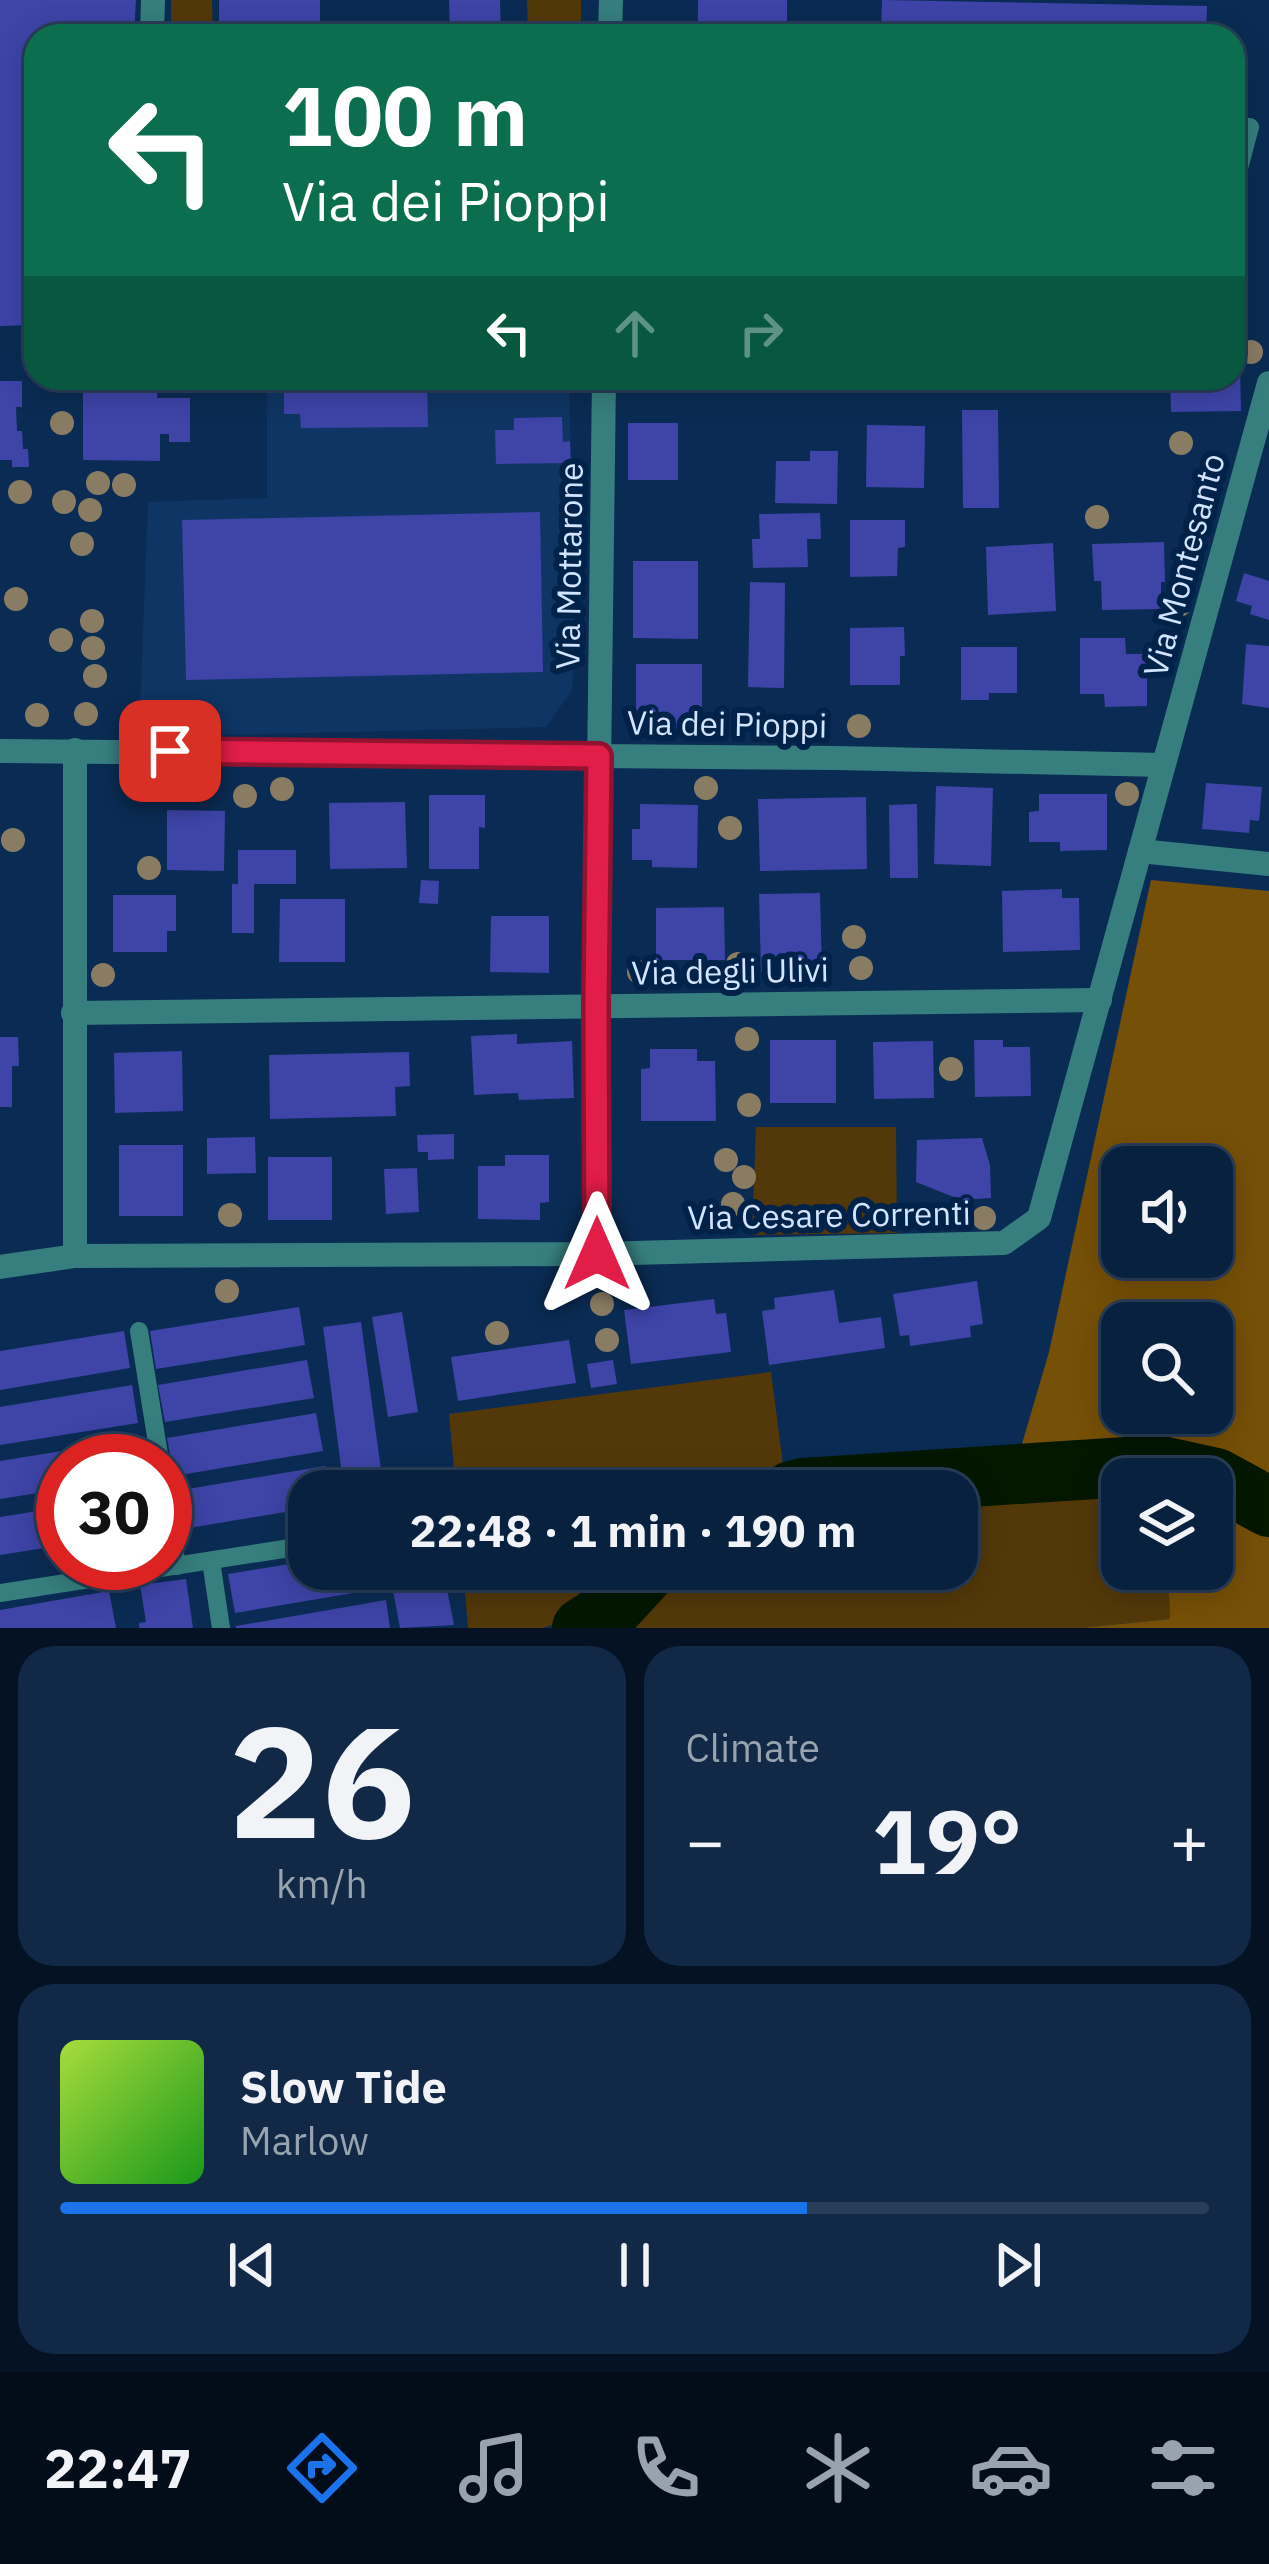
<!DOCTYPE html>
<meta charset="utf-8">
<style>
:root{--surface:#08213f;--page:#112946;--text:#f1f3f6;--muted:#98a3b0;--line:#293e59;--accent:#1a73e8}
body{margin:0;font-family:"IBM Plex Sans",sans-serif;background:var(--page);color:var(--text);height:100vh;display:flex;flex-direction:column;font-size:45px;white-space:nowrap}
*{box-sizing:border-box;margin:0}
p{font-size:39px;color:var(--muted)}
.icon{flex:none;width:66px;height:66px;fill:none;stroke:currentColor;stroke-width:2;stroke-linecap:round;stroke-linejoin:round}
.map{position:relative;height:1628px;overflow:hidden}
.drawer{display:flex;flex-direction:column;gap:18px;padding:18px;background:#041223;flex:1}
.drawer>*{flex:none}
.hud{position:absolute;left:24px;top:24px;width:1221px;height:366px;border-radius:36px;box-shadow:0 6px 30px #0003,0 0 0 3px var(--line);background:#0b6e4f;color:#fff;overflow:hidden}
.buttons{position:absolute;left:1101px;top:1146px;display:grid;gap:24px}
.buttons a{display:grid;place-items:center;width:132px;height:132px;border-radius:24px;background:var(--surface);box-shadow:0 6px 30px #0003,0 0 0 3px var(--line);font-size:60px}
.speed{position:absolute;left:36px;top:1434px;display:flex;gap:24px;font-size:60px;font-weight:700;text-align:center}
.speed>*{display:grid;place-content:center;width:156px;height:156px;border-radius:50%;background:var(--surface);box-shadow:0 6px 30px #0003,0 0 0 3px var(--line);line-height:1}
.speed .limit{border:18px solid #d22;background:#fff;color:#111}
.pin{position:absolute;display:grid;place-items:center;width:102px;height:102px;color:#fff;margin:-51px;border-radius:24px;box-shadow:0 6px 18px #0006}
.me{position:absolute;width:132px;margin:-66px;rotate:0deg;stroke-linejoin:round;filter:drop-shadow(0 0 9px #0008)}
.turn{display:flex;align-items:center;gap:42px;height:252px;padding:0 60px;font-size:54px}
.turn .icon{width:156px;height:156px;stroke-width:2.5}
.turn b{display:block;font-size:84px;line-height:102px}
.lanes{display:flex;align-items:center;height:114px;padding:0 60px;background:#0003;justify-content:center;gap:60px;direction:ltr}
.lanes .off{opacity:.35}
.big{font-size:90px;font-weight:700;line-height:1.1}
.drawer .widget{flex:1;display:flex;flex-direction:column;justify-content:center;gap:18px;min-width:0;padding:0 42px;border-radius:36px;background:var(--page)}
.drawer .dial{align-items:center;gap:0}
.dial b{font-size:156px;line-height:1}
.song{display:flex;align-items:center;gap:36px}
.cover{width:144px;height:144px;border-radius:18px;background:linear-gradient(135deg,hsl(80 70% 55%),hsl(120 70% 35%))}
.played{height:12px;border-radius:6px;background:linear-gradient(90deg,var(--accent) 65%,var(--line) 65%)}
.keys{display:flex;justify-content:space-around;direction:ltr}
.heat{display:flex;justify-content:space-between;align-items:center;font-size:66px;direction:ltr}
.drawer .tiles{flex:1;display:grid;gap:18px;grid-template-columns:1fr 1fr}
.widget:last-child{grid-column:span 2}
.trip{position:absolute;left:288px;top:1470px;width:690px;height:120px;border-radius:36px;background:var(--surface);box-shadow:0 6px 30px #0003,0 0 0 3px var(--line);font-weight:700;line-height:120px;text-align:center}
.dock{display:flex;height:192px;justify-content:space-around;align-items:center;background:#030d19;color:var(--muted)}
.dock .icon{width:84px;height:84px}
.dock .active{color:var(--accent)}
.dock b{font-size:54px;color:var(--text)}
.map>svg:first-child{display:block}
.built{fill:#0f3564}
.green{fill:#533809}
.forest{fill:#775007;fill-rule:evenodd}
.lines{fill:none;stroke-linecap:round;stroke-linejoin:round}
.river{stroke:#041800;stroke-width:60}
.building{fill:#3e44a8}
.service{stroke:#377f7f;stroke-width:18}
.minor{stroke:#377f7f;stroke-width:24}
.tree{fill:#8a7c63}
.route-casing{stroke:#92132f;stroke-width:30}
.route{stroke:#e11d48;stroke-width:21}
.labels{text-anchor:middle;stroke-width:12;stroke-linejoin:round;paint-order:stroke}
.street-label{font-size:33px;fill:#d1e5ff;stroke:#012249}
</style>
<div class="map">
<svg width="1269" height="1628" viewBox="0 0 1269 1628">
<rect width="100%" height="100%" fill="#0a2c54"/>
<path class="built" d="M267,378h302l3,135 13,-1 -13,178 -26,37 -407,10 9,-235 119,-4z"/>
<g class="green">
<path d="M171,0h41l1,36h-42z"/>
<path d="M527,0h54v36h-53z"/>
<path d="M756,1127h140l1,106 -145,2z"/>
<path d="M771,1372l12,93 -72,26h-255l-7,-77z"/>
<path d="M1122,1486v83h46l2,50 -89,9h-452l43,-59h285v-75z"/>
<path d="M463,1569h163l-28,31 -46,25 -9,3h-75z"/>
</g>
<path class="forest" d="M1151,880l118,11v737h-188l89,-9 -2,-50h44v-90h-47l-2,-27 -146,9 32,-109zM1122,1167h90v90h-90zM1122,1323h90v90h-90z"/>
<g class="lines">
<g class="river">
<path d="M791,1491l12,-3 354,-23 59,13 53,29"/>
<path d="M582,1628l31,-20 36,-39"/>
</g>
</g>
<g class="building">
<path d="M0,0h136l-2,36h-98v289l-36,1z"/>
<path d="M219,0h101v26l-101,3z"/>
<path d="M449,0h51l1,36h-51z"/>
<path d="M698,0h89v36h-48v-5h-41z"/>
<path d="M882,0l325,6 -1,30h-325z"/>
<path d="M1233,368h7l1,43 -70,1 -1,-34h63z"/>
<path d="M302,378h125l1,49 -127,1 -1,-14h-16v-21h18z"/>
<path d="M492,378h29l1,13h-30z"/>
<path d="M640,378h73v4l-73,1z"/>
<rect x="961" y="378" width="63" height="12"/>
<path d="M0,381h22v26h-6l1,24h5l1,18h5l1,18h-17v-7h-12z"/>
<path d="M139,385h18v13h33v44h-21v-8h-9v27l-77,-1v-69l56,1z"/>
<path d="M962,410h36l1,98h-36z"/>
<path d="M562,417l1,25 7,-1 1,22 -75,1 -1,-34h19v-12z"/>
<rect x="628" y="423" width="50" height="57"/>
<path d="M867,425l58,1 -1,62 -58,-1z"/>
<path d="M810,451h28l-1,53 -62,-1 1,-42h34z"/>
<path d="M540,512l3,160 -357,8 -4,-160z"/>
<path d="M820,513l1,26h-14l1,28 -55,1 -1,-29h8l-1,-25z"/>
<path d="M850,520h55v27l-7,1 -1,28 -47,1z"/>
<path d="M1164,542l1,40h-4v27l-59,1 -1,-29h-7l-2,-37z"/>
<path d="M1053,543l3,68 -68,4 -2,-68z"/>
<path d="M633,561h65v78l-65,-1z"/>
<path d="M1244,573l25,8v39l-19,-6 2,-8 -16,-5z"/>
<path d="M750,582l35,1 -1,105 -36,-1z"/>
<path d="M904,627l1,29h-5v29h-50v-57z"/>
<path d="M1080,638h45l1,16h21v52l-42,1 -1,-13h-24z"/>
<path d="M1246,644l23,2v62l-27,-4z"/>
<path d="M961,647h56v46h-28v7h-28z"/>
<path d="M636,664h66v67l-66,-1z"/>
<path d="M1206,783l56,4 -3,34 -9,-1 -1,13 -47,-4z"/>
<path d="M936,786l57,2 -2,78 -57,-2z"/>
<path d="M1039,794h68v56l-47,1v-9h-31v-30l10,-1z"/>
<path d="M429,795h56v33l-6,-1v42h-50z"/>
<path d="M866,797l1,72 -107,2 -2,-72z"/>
<path d="M405,802l2,66 -77,1 -1,-66z"/>
<path d="M640,804l58,1 -1,63 -45,-1v-7h-20v-31h8z"/>
<path d="M917,804l1,74h-28l-1,-73z"/>
<path d="M167,810l58,1 -1,60 -57,-1z"/>
<path d="M238,850h58v34h-42v49h-22v-49h6z"/>
<path d="M421,880l18,1 -1,23 -19,-1z"/>
<path d="M1062,889v9h17l1,52 -77,2 -1,-61z"/>
<path d="M820,893l2,78 -61,1 -2,-78z"/>
<path d="M113,895h63v36h-9v21h-54z"/>
<path d="M280,899h65v63h-66z"/>
<path d="M724,907l1,53h-69v-52z"/>
<path d="M491,916h58v57l-59,-1z"/>
<path d="M517,1034v10l55,-3 2,57 -55,2 -1,-7 -44,2 -3,-59z"/>
<path d="M0,1037h18l1,29h-7v41h-12z"/>
<rect x="770" y="1040" width="66" height="63"/>
<path d="M974,1040h29v7h27l1,49 -56,1z"/>
<path d="M933,1041l1,57 -60,1 -1,-57z"/>
<path d="M650,1049h47v12h18l1,60h-75v-52l9,-1z"/>
<path d="M182,1051l1,60 -68,2 -1,-60z"/>
<path d="M409,1052l1,34 -15,1 1,29 -126,3 -1,-64z"/>
<path d="M454,1134v25l-26,1v-8h-10l-1,-17z"/>
<path d="M255,1137l1,36 -49,1v-36z"/>
<path d="M982,1138l8,27 1,33 -30,2 -45,-18 1,-42z"/>
<rect x="119" y="1145" width="64" height="71"/>
<path d="M505,1155h44v47l-9,1v17l-62,-1v-53h27z"/>
<rect x="268" y="1157" width="64" height="63"/>
<path d="M417,1168l2,44 -33,2 -2,-45z"/>
<path d="M977,1281l6,43 -13,2 1,11 -61,9 -1,-11 -9,1 -7,-42z"/>
<path d="M834,1290l5,33 42,-6 4,31 -116,17 -7,-54 13,-2 -1,-11z"/>
<path d="M714,1299l2,15 10,-1 5,39 -100,12 -7,-54z"/>
<path d="M299,1307l6,38 -149,24 -6,-38z"/>
<path d="M402,1312l16,100 -30,5 -16,-100z"/>
<path d="M361,1322l22,163 -39,5 -21,-163z"/>
<path d="M124,1331l6,37 -130,22v-39z"/>
<path d="M569,1340l7,43 -118,18 -7,-44z"/>
<path d="M307,1360l7,38 -149,24 -7,-37z"/>
<path d="M613,1360l4,24 -26,4 -4,-24z"/>
<path d="M132,1385l6,38 -138,22v-38z"/>
<path d="M316,1413l7,38 -149,25 -7,-38z"/>
<path d="M137,1439l4,22h-78v28l-63,10v-38z"/>
<path d="M325,1466l4,25h-20v17l-126,21 -7,-38z"/>
<path d="M63,1507v38l-63,10v-38z"/>
<path d="M309,1561v8h71l3,19 -148,25 -7,-39z"/>
<path d="M389,1569h54l11,56 -54,3z"/>
<path d="M186,1579l7,49h-54v-5l7,-1 -6,-37z"/>
<path d="M109,1591l7,37h-116v-18z"/>
<path d="M386,1600l4,28h-154v-2z"/>
</g>
<g class="lines">
<g class="service">
<path d="M1233,127h17l-17,64"/>
<path d="M139,1331l21,130"/>
<path d="M165,1492l12,74"/>
<path d="M211,1561l10,67"/>
<path d="M0,1593l309,-48"/>
</g>
<g class="minor">
<path d="M152,36l1,-36"/>
<path d="M610,36l1,-36"/>
<path d="M0,751l836,7 327,7"/>
<path d="M1140,851l129,13"/>
<path d="M73,1013l1027,-13"/>
<path d="M597,1254l-1,-249 8,-627"/>
<path d="M75,1256v-506"/>
<path d="M0,1267l75,-11 522,-2 407,-11 35,-25 230,-835"/>
</g>
</g>
<g class="tree">
<circle cx="1251" cy="352" r="12"/>
<circle cx="62" cy="423" r="12"/>
<circle cx="1181" cy="443" r="12"/>
<circle cx="98" cy="483" r="12"/>
<circle cx="124" cy="485" r="12"/>
<circle cx="20" cy="492" r="12"/>
<circle cx="64" cy="502" r="12"/>
<circle cx="90" cy="510" r="12"/>
<circle cx="1097" cy="517" r="12"/>
<circle cx="82" cy="544" r="12"/>
<circle cx="16" cy="599" r="12"/>
<circle cx="1179" cy="605" r="12"/>
<circle cx="92" cy="621" r="12"/>
<circle cx="61" cy="640" r="12"/>
<circle cx="93" cy="648" r="12"/>
<circle cx="95" cy="676" r="12"/>
<circle cx="86" cy="714" r="12"/>
<circle cx="37" cy="715" r="12"/>
<circle cx="859" cy="726" r="12"/>
<circle cx="706" cy="788" r="12"/>
<circle cx="282" cy="789" r="12"/>
<circle cx="1127" cy="794" r="12"/>
<circle cx="245" cy="796" r="12"/>
<circle cx="730" cy="828" r="12"/>
<circle cx="13" cy="840" r="12"/>
<circle cx="149" cy="868" r="12"/>
<circle cx="854" cy="937" r="12"/>
<circle cx="738" cy="964" r="12"/>
<circle cx="861" cy="968" r="12"/>
<circle cx="639" cy="972" r="12"/>
<circle cx="103" cy="975" r="12"/>
<circle cx="747" cy="1039" r="12"/>
<circle cx="951" cy="1069" r="12"/>
<circle cx="749" cy="1105" r="12"/>
<circle cx="726" cy="1160" r="12"/>
<circle cx="744" cy="1177" r="12"/>
<circle cx="733" cy="1204" r="12"/>
<circle cx="230" cy="1215" r="12"/>
<circle cx="984" cy="1218" r="12"/>
<circle cx="227" cy="1291" r="12"/>
<circle cx="602" cy="1304" r="12"/>
<circle cx="497" cy="1333" r="12"/>
<circle cx="607" cy="1340" r="12"/>
</g>
<g class="lines">
<defs>
<path id="route" d="M170,751l429,5 -3,249 1,249"/>
</defs>
<use href="#route" class="route-casing"/>
<use href="#route" class="route"/>
</g>
<g class="labels">
<g class="street-label">
<text transform="translate(1184 565) rotate(-75)" y="12">Via Montesanto</text>
<text transform="translate(569 566) rotate(-89)" y="12">Via Mottarone</text>
<text transform="translate(727 724) rotate(1)" y="12">Via dei Pioppi</text>
<text transform="translate(730 971) rotate(-1)" y="12">Via degli Ulivi</text>
<text transform="translate(829 1215) rotate(-1)" y="12">Via Cesare Correnti</text>
</g>
</g>
</svg>
<div class="buttons">
<a><svg class="icon" aria-label="sound" viewBox="0 0 24 24"><path d="M4 9h4l5-4v14l-5-4H4zM17 9q2 3 0 6"/></svg></a>
<a><svg class="icon" aria-label="search" viewBox="0 0 24 24"><circle cx="10" cy="10" r="6"/><path d="M15 15l6 6"/></svg></a>
<a><svg class="icon" aria-label="layers" viewBox="0 0 24 24"><path d="M12 4l9 5-9 5-9-5zM3 14l9 5 9-5"/></svg></a>
</div>
<div class="speed"><div class="limit">30</div></div>
<div class="pin" style="left:170px;top:751px;background:#d93025"><svg class="icon" aria-label="arrive" viewBox="0 0 24 24"><path d="M6 21V4h12l-3 4 3 4H6"/></svg></div>
<svg class="me" style="left:597px;top:1254px" viewBox="-20 -20 40 40"><path d="M0-17L14 15 0 8-14 15z" fill="#e11d48" stroke="#fff" stroke-width="4"/></svg>
<div class="trip">22:48 · 1 min · 190 m</div>
<div class="hud">
<div class="turn"><svg class="icon" aria-label="left" viewBox="0 0 24 24"><path d="M17 20v-9H6M10 6l-5 5 5 5"/></svg><div><b>100 m</b>Via dei Pioppi</div></div>
<div class="lanes"><svg class="icon" aria-label="left" viewBox="0 0 24 24"><path d="M17 20v-9H6M10 6l-5 5 5 5"/></svg><svg class="icon off" aria-label="ahead" viewBox="0 0 24 24"><path d="M12 20V5M6 11l6-6 6 6"/></svg><svg class="icon off" aria-label="right" viewBox="0 0 24 24"><path d="M7 20v-9h11M14 6l5 5-5 5"/></svg></div>
</div>
</div>
<section class="drawer">
<div class="tiles">
<div class="widget dial"><b>26</b><p>km/h</p></div>
<div class="widget"><p>Climate</p>
<div class="heat"><a>−</a><b class="big">19°</b><a>+</a></div>
</div>
<div class="widget">
<div class="song"><i class="cover"></i><div><b>Slow Tide</b><p>Marlow</p></div></div>
<div class="played"></div>
<div class="keys"><svg class="icon" aria-label="previous" viewBox="0 0 24 24"><path d="M18 5L8 12l10 7zM5 5v14"/></svg><svg class="icon" aria-label="pause" viewBox="0 0 24 24"><path d="M8 5v14M16 5v14"/></svg><svg class="icon" aria-label="next" viewBox="0 0 24 24"><path d="M6 5l10 7-10 7zM19 5v14"/></svg></div>
</div>
</div>
</section>
<nav class="dock">
<b>22:47</b>
<svg class="icon active" aria-label="directions" viewBox="0 0 24 24"><path d="M12 3l9 9-9 9-9-9zM9 14v-3h6M13 9l2 2-2 2"/></svg>
<svg class="icon" aria-label="music" viewBox="0 0 24 24"><path d="M9 18V5l10-2v13"/><circle cx="6" cy="18" r="3"/><circle cx="16" cy="16" r="3"/></svg>
<svg class="icon" aria-label="phone" viewBox="0 0 24 24"><path d="M5 4h4l2 5-3 2q2 4 5 5l2-3 5 2v4C11 20 4 13 5 4z"/></svg>
<svg class="icon" aria-label="climate" viewBox="0 0 24 24"><path d="M12 3v18M4 7l16 10M4 17L20 7"/></svg>
<svg class="icon" aria-label="car" viewBox="0 0 24 24"><path d="M5 17H2v-5l4-1 3-4h7l3 4 3 1v5h-3M9 17h6M6 11h13"/><circle cx="7" cy="17" r="2"/><circle cx="17" cy="17" r="2"/></svg>
<svg class="icon" aria-label="filters" viewBox="0 0 24 24"><path d="M4 7h16M4 17h16"/><circle cx="9" cy="7" r="2"/><circle cx="15" cy="17" r="2"/></svg>
</nav>
